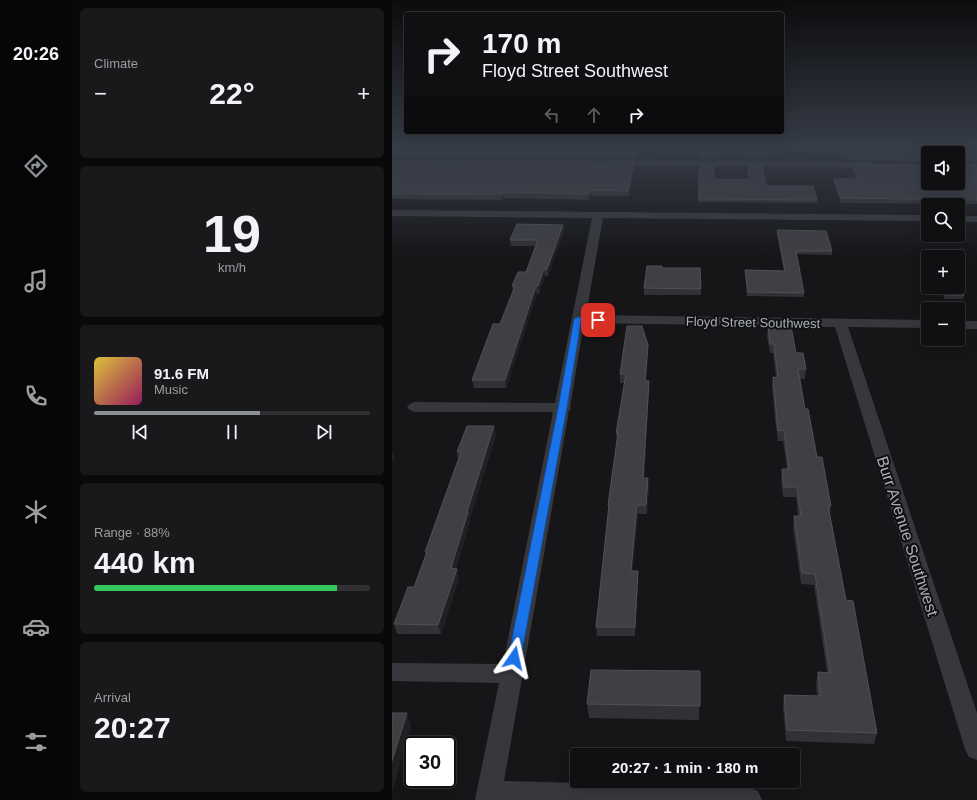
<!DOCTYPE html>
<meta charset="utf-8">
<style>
:root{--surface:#101012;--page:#19191b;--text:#f1f3f6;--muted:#9c9d9f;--line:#303032;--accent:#8c9099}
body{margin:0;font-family:Helvetica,sans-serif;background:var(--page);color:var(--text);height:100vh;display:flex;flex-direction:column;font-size:15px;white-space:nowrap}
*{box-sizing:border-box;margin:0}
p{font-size:13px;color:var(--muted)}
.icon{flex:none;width:22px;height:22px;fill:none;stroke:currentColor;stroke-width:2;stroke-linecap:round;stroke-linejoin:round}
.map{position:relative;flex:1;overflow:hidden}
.panel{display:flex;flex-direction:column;gap:8px;padding:8px;background:#09090a;width:320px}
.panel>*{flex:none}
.banner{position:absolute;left:12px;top:12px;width:380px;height:122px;border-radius:4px;box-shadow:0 4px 16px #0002,0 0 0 1px var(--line);background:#101012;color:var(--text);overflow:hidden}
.fabs{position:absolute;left:529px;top:146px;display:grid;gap:8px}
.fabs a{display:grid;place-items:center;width:44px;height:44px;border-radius:4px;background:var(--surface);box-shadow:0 4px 16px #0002,0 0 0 1px var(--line);font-size:20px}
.speed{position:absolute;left:12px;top:736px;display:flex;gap:8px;font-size:20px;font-weight:700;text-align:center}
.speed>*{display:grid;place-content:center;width:52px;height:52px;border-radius:50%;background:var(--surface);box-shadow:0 4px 16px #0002,0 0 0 1px var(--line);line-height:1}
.speed .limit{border:2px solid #111;border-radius:6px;background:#fff;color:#111}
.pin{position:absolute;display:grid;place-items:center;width:34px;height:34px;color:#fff;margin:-17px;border-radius:8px;box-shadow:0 2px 6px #0006}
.me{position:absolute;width:44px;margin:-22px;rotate:11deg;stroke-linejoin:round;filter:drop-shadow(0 0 3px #0008)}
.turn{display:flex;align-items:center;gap:14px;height:84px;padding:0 12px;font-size:18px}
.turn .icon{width:52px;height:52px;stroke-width:2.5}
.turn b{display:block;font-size:28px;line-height:34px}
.lanes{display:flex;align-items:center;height:38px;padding:0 12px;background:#0003;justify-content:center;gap:20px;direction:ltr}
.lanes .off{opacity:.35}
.big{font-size:30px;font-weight:600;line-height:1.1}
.panel .card{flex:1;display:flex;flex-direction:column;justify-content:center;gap:6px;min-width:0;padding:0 14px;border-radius:6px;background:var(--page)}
.panel .dial{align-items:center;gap:0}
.dial b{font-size:52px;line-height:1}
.song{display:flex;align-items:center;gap:12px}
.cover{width:48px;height:48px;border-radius:6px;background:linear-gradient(135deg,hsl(50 70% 55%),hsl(330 70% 35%))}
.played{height:4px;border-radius:2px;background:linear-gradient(90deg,var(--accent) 60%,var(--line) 60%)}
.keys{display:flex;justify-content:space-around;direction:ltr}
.heat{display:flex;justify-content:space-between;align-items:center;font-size:22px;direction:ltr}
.charge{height:6px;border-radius:3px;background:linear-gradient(90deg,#34c759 88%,var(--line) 0)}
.trip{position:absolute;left:178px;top:748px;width:230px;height:40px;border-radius:4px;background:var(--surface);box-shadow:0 4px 16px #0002,0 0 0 1px var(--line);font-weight:600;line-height:40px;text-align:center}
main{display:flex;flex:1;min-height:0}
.dock{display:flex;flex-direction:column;width:72px;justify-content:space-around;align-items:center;background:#060607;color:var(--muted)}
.dock .icon{width:28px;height:28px}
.dock .current{color:var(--accent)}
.dock b{font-size:18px;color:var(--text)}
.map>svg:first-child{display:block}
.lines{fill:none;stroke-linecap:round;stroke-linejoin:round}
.street{fill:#37383d;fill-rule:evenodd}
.wall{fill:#323236}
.shaded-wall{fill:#212124}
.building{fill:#3f3f44;stroke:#4f5156}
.route{fill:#1a73e8;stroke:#114b97}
.labels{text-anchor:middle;stroke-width:4;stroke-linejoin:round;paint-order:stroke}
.street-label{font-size:13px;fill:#a8adb8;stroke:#111113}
.near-street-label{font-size:16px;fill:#a8adb8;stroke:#111113}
</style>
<main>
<nav class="dock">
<b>20:26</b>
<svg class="icon current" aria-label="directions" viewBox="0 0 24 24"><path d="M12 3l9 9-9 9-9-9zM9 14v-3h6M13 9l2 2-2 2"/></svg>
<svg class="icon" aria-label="music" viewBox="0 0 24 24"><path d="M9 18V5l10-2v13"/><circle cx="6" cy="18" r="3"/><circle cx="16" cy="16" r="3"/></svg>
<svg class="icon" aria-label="phone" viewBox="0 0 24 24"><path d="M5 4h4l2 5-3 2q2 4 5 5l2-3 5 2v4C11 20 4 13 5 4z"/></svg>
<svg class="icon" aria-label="climate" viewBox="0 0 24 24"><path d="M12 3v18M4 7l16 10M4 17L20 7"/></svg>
<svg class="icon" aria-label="car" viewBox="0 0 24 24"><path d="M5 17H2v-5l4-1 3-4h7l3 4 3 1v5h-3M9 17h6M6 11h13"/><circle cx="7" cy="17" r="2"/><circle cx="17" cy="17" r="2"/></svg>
<svg class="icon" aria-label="filters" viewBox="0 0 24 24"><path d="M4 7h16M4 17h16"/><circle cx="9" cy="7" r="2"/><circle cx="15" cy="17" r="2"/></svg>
</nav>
<section class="panel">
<div class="card"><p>Climate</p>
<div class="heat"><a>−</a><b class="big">22°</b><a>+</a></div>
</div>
<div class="card dial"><b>19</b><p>km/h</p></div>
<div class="card">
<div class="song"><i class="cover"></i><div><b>91.6 FM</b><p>Music</p></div></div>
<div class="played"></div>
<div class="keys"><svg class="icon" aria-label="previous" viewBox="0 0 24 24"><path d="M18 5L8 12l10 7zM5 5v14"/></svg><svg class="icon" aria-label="pause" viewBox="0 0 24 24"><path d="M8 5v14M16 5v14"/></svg><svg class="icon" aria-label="next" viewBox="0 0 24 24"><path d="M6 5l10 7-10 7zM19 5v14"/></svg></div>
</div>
<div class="card"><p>Range · 88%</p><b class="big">440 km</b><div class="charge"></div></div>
<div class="card"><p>Arrival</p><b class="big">20:27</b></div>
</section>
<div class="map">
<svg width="585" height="800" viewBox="0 0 585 800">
<rect width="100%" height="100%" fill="#161618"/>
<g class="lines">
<g class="street">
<path d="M221,160l260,2 5,3 -5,3 -263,-3 -1,-2z"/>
<rect x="566" y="163" width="19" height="6"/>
<path d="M0,210l536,5v6l-325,-3 -17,97 342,5v8l-80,-1 129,386v47l-8,-3 -4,-8 -130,-422 -251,-4 -14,84 1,1 -2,3 -65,370 245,7 9,3 4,9h-287l24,-117 -107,-2v-18l111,1 50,-252h-138l-5,-2 -3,-3 3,-3 5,-2 140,1 37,-185 -200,-2z"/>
<rect x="566" y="216" width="19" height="6"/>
<rect x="566" y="321" width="19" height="8"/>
</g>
</g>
<g class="wall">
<path d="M3,146h582v16h-19l-30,-9v8l-80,-1 -2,-6h-39l-2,-7h-26v7l-18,-1v6h-15v-5h-33v5h-14v-6l-62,-1 -1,6 -242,-1 -1,-5 2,-2z"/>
<path d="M0,160l242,2v5l-5,29h-38l-2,4 -86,-2 -1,2 -110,-1z"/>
<path d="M307,165l15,14 35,1 -1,-15 18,21 51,14v3l-119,-1z"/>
<path d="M461,165l124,1v38l-136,-1 -7,-20v-4h22l-4,-10z"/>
<path d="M171,225l1,6 -16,45h-3l-6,18h-2l-31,94h-32l-2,-8 28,-56 13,-33 -1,-5 14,-14 9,-26h-24l-1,-6z"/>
<path d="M385,230l55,21v4l-36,-1 8,39v4l-57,-1 -2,-26 39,1 -7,-38z"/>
<path d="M270,268l39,21v6h-57v-7z"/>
<path d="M547,287h19l6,8 -1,4h-18z"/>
<path d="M376,326l28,27 10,16 -1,10h-5l5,30 12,48 14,49 -1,7 16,87 31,133 -3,11 -88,-3 -3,-35 1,-11 33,1 -1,-13 2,-11h9l-13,-87 -13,-1 -8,-57 1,-11h4l-2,-19h-13l-2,-18 1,-10h5l-4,-28h-5l-3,-22 -3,-32 1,-10h3l-3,-24h-3l-3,-17z"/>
<path d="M256,345v8l-2,28h3v9l-5,88 5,9 -2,27h-9l-6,57h6v9l-3,56h-38l-1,-9 12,-115v-7l9,-65 -1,-7 8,-50h-4v-9z"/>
<path d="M104,435l-26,83v3l-14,48 3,9 -18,56h-44l-3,-10 20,-37 12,-33 -1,-2 33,-92 -1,-8z"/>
<path d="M308,671l-1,49 -110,-2 -2,-14z"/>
</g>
<g class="shaded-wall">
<path d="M242,162v5l-5,29 -1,-5z"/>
<path d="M198,190l1,6 -2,4v-6z"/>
<path d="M111,192v6l-1,2v-6z"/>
<path d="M171,225l1,6 -16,45 -1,-7z"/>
<path d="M152,269l1,7 -6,18 -1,-8z"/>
<path d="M144,286l1,8 -31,94 -1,-8z"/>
<path d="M256,345v8l-3,37v-9z"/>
<path d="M257,381v9l-6,97v-9z"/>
<path d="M102,426l2,9 -26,83v3l-17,57 -2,-10 16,-56z"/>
<path d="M0,450l3,9 -3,3z"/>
<path d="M256,478l1,9 -2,27 -1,-9z"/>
<path d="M245,505l1,9 -6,66 -1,-9z"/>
<path d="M65,569l2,9 -18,56 -3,-9z"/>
<path d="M246,571v9l-3,56v-9z"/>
<path d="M15,713l4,14 -19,66v-32z"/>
</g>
<g class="building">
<path d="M3,146h384l1,3h-20l1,6h-15v-5l-33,-1v6h-14v-6l-62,-1 -1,6 -243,-2 5,-5h-3z"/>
<path d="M415,146h170v12l-18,-1 -1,5v-9h-30v4l-79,-1 -3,-6h-38z"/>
<path d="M0,160l242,2 -6,29 -38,-1 -1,4 -86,-2 -1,2h-110z"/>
<path d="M307,165h14l1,14 35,1 -1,-15h14l4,21h47l4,14 -118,-1z"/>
<path d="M461,165h75v18h30v-18l1,1h18v34l-136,-2 -7,-19h25z"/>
<path d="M125,224l46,1 -16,44h-3l-6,17h-2l-31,94h-33l21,-56h7l15,-38h-3l6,-14h8l12,-32h-28z"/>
<path d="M385,230l49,1 6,20h-36l8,42 -56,-1 -3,-22 40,1z"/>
<path d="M255,266h15v2h38l1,21 -57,-1z"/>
<path d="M566,283l6,12h-19l-3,-8h16z"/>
<path d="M235,326h15l6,19 -3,36h4l-6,97h5l-2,27h-9l-6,66h7l-3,56h-39l13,-122h-1l10,-72h-2l10,-59h-6z"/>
<path d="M376,326h23l5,27h7l3,16h-8l7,40h3l9,48h5l9,49h-3l18,94 7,1 24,132 -90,-3 -3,-35 36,1 -2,-24 12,1 -15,-99 -13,-1 -8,-57h7l-4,-29h-13l-2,-18h7l-5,-39 -6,1 -2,-22 -3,-32 5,1 -4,-34h-4z"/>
<path d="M75,426h27l-27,86h1l-17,56 6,1 -19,56 -44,-1 14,-37h6l13,-35h-2l36,-100h-4z"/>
<path d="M199,670l109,1v35l-113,-2z"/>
<path d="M0,713h15l-15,48z"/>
</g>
<linearGradient id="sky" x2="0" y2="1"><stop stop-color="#0c0c0d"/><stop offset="0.57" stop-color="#363c48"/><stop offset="1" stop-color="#363c48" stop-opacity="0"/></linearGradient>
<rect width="585" height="258" fill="url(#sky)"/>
<path class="route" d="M186,317h20l4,3 -4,2h-17l-14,86 -46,250 -2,4 -5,2 -4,-2 -2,-4 50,-250 16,-89z"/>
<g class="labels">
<g class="street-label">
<text transform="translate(361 322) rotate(1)" y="5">Floyd Street Southwest</text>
</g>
<g class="near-street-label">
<text transform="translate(516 536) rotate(72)" y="6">Burr Avenue Southwest</text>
</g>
</g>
</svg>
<div class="fabs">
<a><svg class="icon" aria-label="sound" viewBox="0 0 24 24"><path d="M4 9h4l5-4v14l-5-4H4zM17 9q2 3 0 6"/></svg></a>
<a><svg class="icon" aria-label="search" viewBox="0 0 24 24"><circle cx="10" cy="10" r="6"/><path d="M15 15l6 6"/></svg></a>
<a>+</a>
<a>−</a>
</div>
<div class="speed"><div class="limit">30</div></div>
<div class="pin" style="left:206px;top:320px;background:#d93025"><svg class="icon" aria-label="arrive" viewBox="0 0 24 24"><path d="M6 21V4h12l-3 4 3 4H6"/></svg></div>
<svg class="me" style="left:122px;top:658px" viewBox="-20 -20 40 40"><path d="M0-17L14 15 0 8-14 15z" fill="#1a73e8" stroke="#fff" stroke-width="4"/></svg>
<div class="trip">20:27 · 1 min · 180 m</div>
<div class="banner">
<div class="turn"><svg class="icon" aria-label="right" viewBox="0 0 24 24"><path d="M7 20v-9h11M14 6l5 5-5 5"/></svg><div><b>170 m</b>Floyd Street Southwest</div></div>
<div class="lanes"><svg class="icon off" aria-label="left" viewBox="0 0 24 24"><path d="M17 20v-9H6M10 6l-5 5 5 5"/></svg><svg class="icon off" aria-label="ahead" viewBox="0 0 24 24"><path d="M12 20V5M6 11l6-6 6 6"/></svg><svg class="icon" aria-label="right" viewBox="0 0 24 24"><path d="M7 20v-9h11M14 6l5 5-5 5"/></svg></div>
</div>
</div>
</main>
